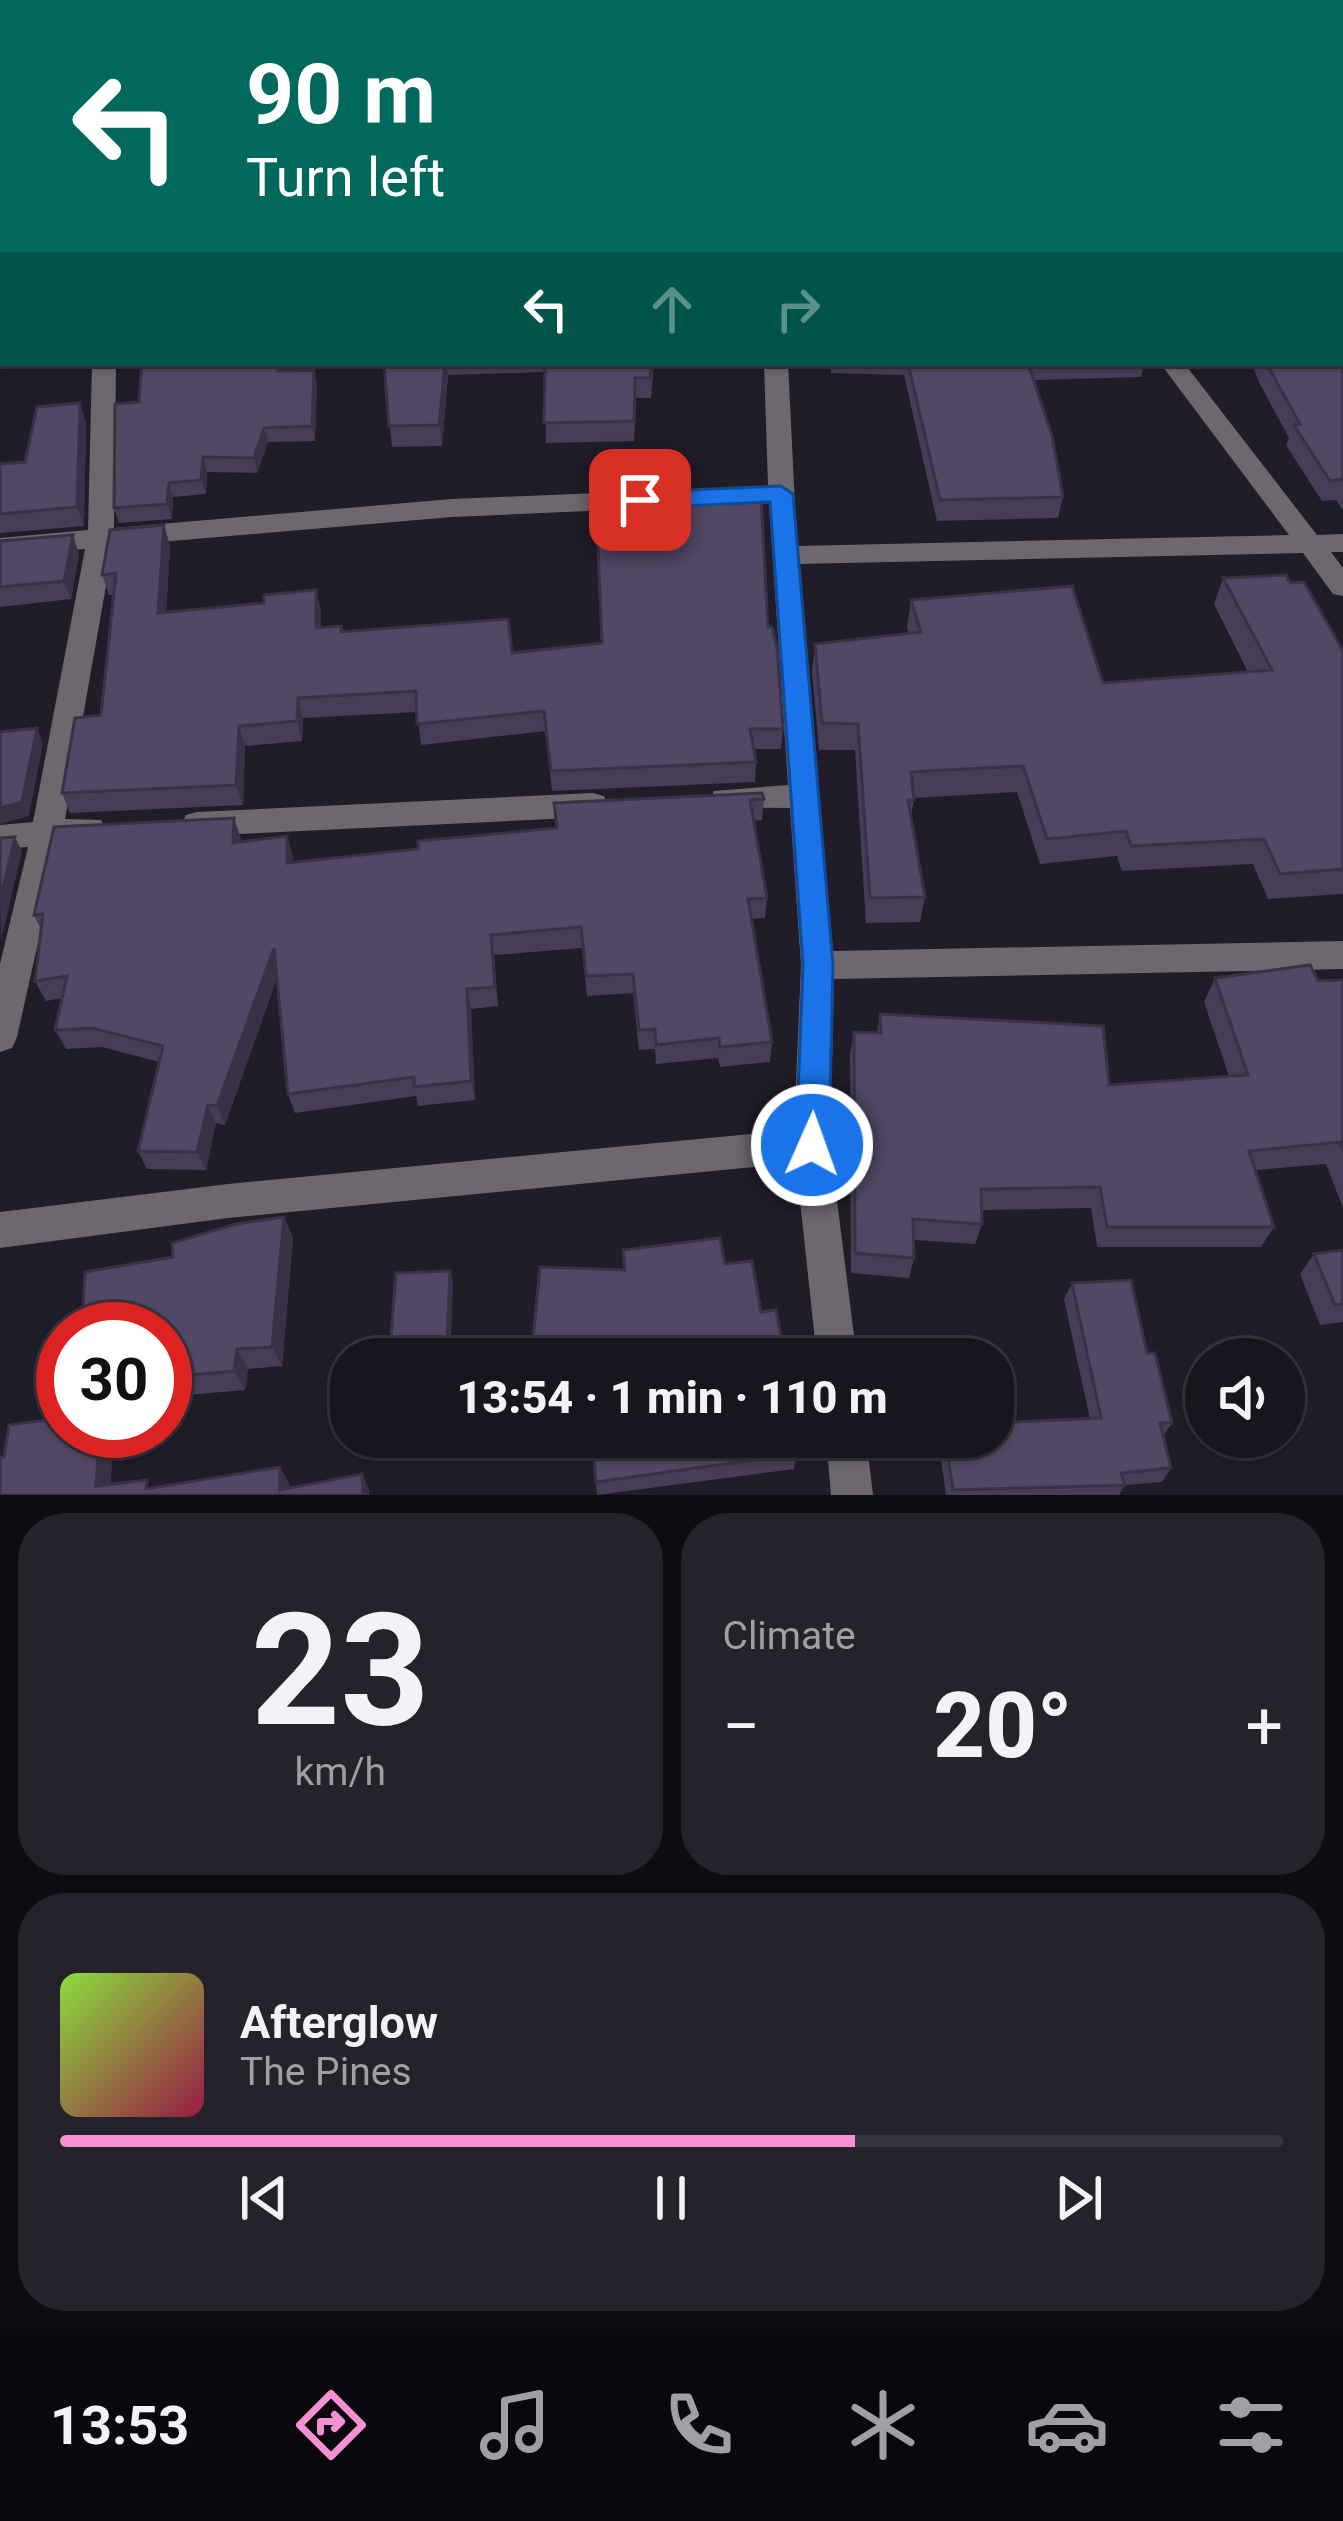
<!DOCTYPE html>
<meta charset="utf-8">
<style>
:root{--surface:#18151e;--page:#25222b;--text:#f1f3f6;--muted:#9f9fa4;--line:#36343c;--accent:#f591d3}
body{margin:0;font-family:Roboto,sans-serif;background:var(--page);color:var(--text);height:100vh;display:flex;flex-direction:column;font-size:45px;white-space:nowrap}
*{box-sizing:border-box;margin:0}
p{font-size:39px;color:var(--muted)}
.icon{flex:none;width:66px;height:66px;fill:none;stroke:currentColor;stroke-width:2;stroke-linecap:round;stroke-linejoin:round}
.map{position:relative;height:1495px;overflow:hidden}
.sheet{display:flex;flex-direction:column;gap:18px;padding:18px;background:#0d0c10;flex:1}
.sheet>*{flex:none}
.hud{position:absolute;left:0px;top:0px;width:1344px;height:366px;box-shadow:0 3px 9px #0004,0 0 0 3px var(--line);background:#00695c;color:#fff;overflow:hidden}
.buttons{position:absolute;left:1185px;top:1338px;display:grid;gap:24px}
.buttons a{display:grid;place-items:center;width:120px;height:120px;border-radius:50%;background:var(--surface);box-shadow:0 3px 9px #0004,0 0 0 3px var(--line);font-size:60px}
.speed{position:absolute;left:36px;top:1302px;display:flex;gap:24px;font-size:60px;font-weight:700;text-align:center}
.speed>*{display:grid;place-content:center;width:156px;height:156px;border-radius:50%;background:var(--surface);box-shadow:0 3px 9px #0004,0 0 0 3px var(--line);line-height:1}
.speed .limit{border:18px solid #d22;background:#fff;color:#111}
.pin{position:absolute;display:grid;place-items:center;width:102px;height:102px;color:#fff;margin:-51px;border-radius:24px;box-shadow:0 6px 18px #0006}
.me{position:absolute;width:132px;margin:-66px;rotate:2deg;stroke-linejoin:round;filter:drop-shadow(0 0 9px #0008)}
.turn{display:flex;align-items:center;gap:42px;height:252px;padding:0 48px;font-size:54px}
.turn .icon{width:156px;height:156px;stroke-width:2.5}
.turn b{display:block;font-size:84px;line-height:102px}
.lanes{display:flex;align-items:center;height:114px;padding:0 48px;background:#0003;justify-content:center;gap:60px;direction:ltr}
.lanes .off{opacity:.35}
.big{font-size:90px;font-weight:800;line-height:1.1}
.sheet .widget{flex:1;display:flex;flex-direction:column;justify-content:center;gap:18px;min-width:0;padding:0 42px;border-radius:48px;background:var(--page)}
.sheet .dial{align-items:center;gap:0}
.dial b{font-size:156px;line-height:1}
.song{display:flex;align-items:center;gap:36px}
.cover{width:144px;height:144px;border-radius:18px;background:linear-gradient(135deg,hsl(90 70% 55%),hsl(340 70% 35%))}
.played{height:12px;border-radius:6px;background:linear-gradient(90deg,var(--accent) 65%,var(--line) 65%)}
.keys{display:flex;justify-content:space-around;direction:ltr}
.heat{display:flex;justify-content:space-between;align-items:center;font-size:66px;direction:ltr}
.sheet .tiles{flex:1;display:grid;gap:18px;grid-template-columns:1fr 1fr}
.widget:last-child{grid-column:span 2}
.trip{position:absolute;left:330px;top:1338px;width:684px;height:120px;border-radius:48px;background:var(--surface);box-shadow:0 3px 9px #0004,0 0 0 3px var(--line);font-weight:800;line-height:120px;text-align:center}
.tabs{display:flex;height:192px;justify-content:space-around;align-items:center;background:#0a080c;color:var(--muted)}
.tabs .icon{width:84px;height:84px}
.tabs .on{color:var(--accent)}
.tabs b{font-size:54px;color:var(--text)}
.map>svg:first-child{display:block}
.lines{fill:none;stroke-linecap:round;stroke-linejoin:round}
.minor{fill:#6c686e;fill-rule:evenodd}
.wall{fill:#463e57}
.shaded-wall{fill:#393247}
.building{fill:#514865;stroke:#393247;stroke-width:3}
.route{fill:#1a73e8;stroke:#114b97;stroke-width:3}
</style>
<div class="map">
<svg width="1343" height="1495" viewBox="0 0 1343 1495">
<rect width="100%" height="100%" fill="#201c28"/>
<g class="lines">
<g class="minor">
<rect x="557" y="0" width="18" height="3"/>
<path d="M898,0h19l2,3h-19z"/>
<path d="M3,312v14l-3,1v-14z"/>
<path d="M92,363h24l-2,165 338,-29 316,-13 -4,-123h24l9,183 492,-11 -129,-172h24l133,172 26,-1v18h-12l12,16v28l-10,-2 -30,-41 -505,11 35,387 510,-10v28l-509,10 -4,166 27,214h-40l-21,-196 -568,55 -228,30v-36l228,-28 566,-54 7,-165 -11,-157 -76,-1 -4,-8 4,-8 74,-6 -19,-282 -317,14 -339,29 -48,273 36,1 5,9 -5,9 -41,6 -43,193 -5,11 -12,4v-88l28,-117 -28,2v-24l33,-3 52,-273 -85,7v-18l88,-8z"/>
<path d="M593,793l11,3 4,9 -4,9 -11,3 -396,19 -11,-3 -5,-9 5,-9 11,-3z"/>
<path d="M826,1437h40l7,58h-42z"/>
</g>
</g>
<g class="wall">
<path d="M0,0l3,3v242h-3z"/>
<path d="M1343,134v375h-1l-6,-9 -14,1 -36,-56 3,-7 -30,-56 -8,-19h90z"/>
<path d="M142,363h139v8l33,-1 3,15 -2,56 -47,1 -11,31 -50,-1 -1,22 -33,3 -1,22 -53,4 -5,-15 25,-106z"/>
<path d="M384,363h270l-3,35h-15l-2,43 -88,2 -1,-71 -97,3 -6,71 -50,1z"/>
<path d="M831,363h314l-4,14 -107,3 29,117 -5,21 -121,3 -33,-146 -73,-2z"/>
<path d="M86,422l-2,104 -84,7v-69l25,-2z"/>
<path d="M164,525l6,21 -4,66 155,-2v18l20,-2 2,6 169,21 256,-26 15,102 -2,20h-27l2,13 -1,20 -203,9 -6,-60 -125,14 -4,-33 -114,6 -1,23 -57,5 -2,59 -173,8 -8,-20 39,-78 13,-120h-5l-7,-20z"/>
<path d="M0,541l79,13 -8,45 -71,8z"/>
<path d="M1223,578l67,5 53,68v243l-75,5 -15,-35 -131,7 -5,-15 -77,8 -23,-72 -103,6 -3,18 14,81 -5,25 -54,1 -11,-173h-36l-7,-79 3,-27 94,-10 -2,-7 4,-27 192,83 145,-11 -34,-68z"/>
<path d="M764,799l-2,21 -9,1 14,77 -2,20 -14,1 21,123 -2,20 -50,5 -2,-9 -62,6 -1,-15 -16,1 -6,-57 -46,3 -5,-48 -88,7 4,51 -27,3 4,91 -57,6 -2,-10 -121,17 -7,-19 -11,-116 -52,147 -9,-2 -10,47 -59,-1 -9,-18 21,-89 -57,-15 -36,2 -11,-19 7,-32 -16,3 -11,-20 6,-51 -7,-15 200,-97 7,24 46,-6 6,26 125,-13z"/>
<path d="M1215,978l103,3 25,-1v228l-17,-44 -70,6 18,57 -13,20h-164l-6,-39 -109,2v14l-7,20 -61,-4v18l-5,20 -58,-5 -1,-219 4,-22 23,1 3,-19 229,71 120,-9 -25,-74z"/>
<path d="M284,1217l9,21 -11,128 -34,3 -3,21 -80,7v-68l8,-72z"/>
<path d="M1343,1250v72l-23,3 -20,-51 14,-20z"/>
<path d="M453,1282l-3,73 -56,3 -4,-11z"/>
<path d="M1072,1283l75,70 25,70 -9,13 8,32 -9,14 -37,3 -6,10h-173l-8,-58h55l97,-18 -26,-120z"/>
<path d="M592,1437l204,17 -2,15 -197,26z"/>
</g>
<g class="shaded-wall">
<path d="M445,363h1l2,12 -6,71 -3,-21z"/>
<path d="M314,370l3,15 -2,56 -3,-15z"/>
<path d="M80,403l6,19 -2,104 -7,-19z"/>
<path d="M264,428l4,14 -11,31 -3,-15z"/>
<path d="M203,457l4,15 -1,22 -5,-14z"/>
<path d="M169,483l4,14 -1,22 -5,-15z"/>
<path d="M164,525l6,21 -5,87 -7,-20z"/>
<path d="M73,535l6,19 -8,45 -7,-18z"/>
<path d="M316,590l5,20v39l-5,-21z"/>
<path d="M298,698l5,20 -1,23 -5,-20z"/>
<path d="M239,726l6,20 -2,59 -7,-20z"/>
<path d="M37,728l6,15 -14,73 -29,8v-16z"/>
<path d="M234,818l7,21 -1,25 -7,-21z"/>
<path d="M287,836l6,21v27l-6,-21z"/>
<path d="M15,837l7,14 -21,90 -1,-41z"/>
<path d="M274,948l6,20 -55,157 -8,-19z"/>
<path d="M467,989l4,20 4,91 -4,-19z"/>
<path d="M208,1105l8,18 -10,47 -9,-18z"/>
<path d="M284,1217l9,21 -11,128 -10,-19z"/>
<path d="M450,1271l3,11 -3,73 -3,-11z"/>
<path d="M237,1349l11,20 -3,21 -11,-19z"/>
<path d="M100,1431h14l-4,64 -14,-9z"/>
<path d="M280,1467l9,16v12l-9,-5z"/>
<path d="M362,1474l7,16v5h-6z"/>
</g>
<g class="building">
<path d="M0,0h486l15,2 -498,1v221l-3,1z"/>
<path d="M631,0h184l2,3h-187z"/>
<path d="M1341,132l2,2v345l-13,2 -36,-56 6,-1 -34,-61h75z"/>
<path d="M142,363h136v8l36,-1 -2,56 -48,2 -10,30 -51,-1 -2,23 -32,3 -2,21 -53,4 1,-104 24,-2z"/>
<path d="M384,363h61l-6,62 -50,1z"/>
<path d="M545,363h107l-2,15h-15l-1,43 -90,2z"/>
<path d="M908,363h120l24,73 11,61 -123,3z"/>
<path d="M80,403l-3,104 -77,7v-50l25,-2 12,-55z"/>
<path d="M596,498l165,1 7,128h4l5,21 6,81h-33l6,33 -205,9 -7,-60 -127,13 -1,-33 -118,7 -1,23 -58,5 -3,59 -174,8 13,-75 26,-3 15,-142 -14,2 8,-45 54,-5 -6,88 106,-10v-8l52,-5v38l25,-2v6l167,-13 4,34 90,-10z"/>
<path d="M73,535l-9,46 -64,6v-46z"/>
<path d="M1286,575l4,8 14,-1 39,69v218l-63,5 -16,-35 -133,7 -5,-15 -79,8 -24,-73 -112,6 3,28h-6l17,97 -55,1 -12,-174 -36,-1 -7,-79 106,-12 -10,-32 161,-14 31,97 169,-13 -49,-92z"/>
<path d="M37,728l-15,74 -22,6v-76z"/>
<path d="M762,793l2,6 -14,1 17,98 -19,1 24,143 -52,5 -1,-9 -63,7 -1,-16 -16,1 -6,-56 -47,2 -5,-49 -90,8 4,52 -28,2 4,92 -57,6v-10l-126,17 -14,-146 -57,158 -9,-1 -11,47 -59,-1 25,-105 -71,-18 -37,2 12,-54 -32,5 8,-67 -9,1 20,-88 180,-9 -1,25 54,-7v27l131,-14v-8l139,-13 -3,-25z"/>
<path d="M15,837l-15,63v-62z"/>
<path d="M1310,965l8,16 25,-1v171l-3,-9 -91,9 25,76h-167l-7,-40 -119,2 1,35 -69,-5 1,39 -59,-5 -1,-221 27,1 -1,-19 223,12 6,59 139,-10 -33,-97z"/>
<path d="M284,1217l-12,130 -35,2 -3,22 -69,6v-48h-83l3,-57 88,-15 -1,-14 64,-19z"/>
<path d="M720,1238l5,26 27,-3 9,51 15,-2 9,49h-254l9,-92 85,3 -2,-20z"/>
<path d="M1343,1250v54l-8,1 -21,-51z"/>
<path d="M450,1271l-3,73 -57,3 6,-74z"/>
<path d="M1131,1280l16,73h8l17,70h-12l11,45 -50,5 4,12 -172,5 -8,-53h48v-14l108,-5 -29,-135z"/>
<path d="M63,1418v13h37l-4,55 51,-6 -1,9 134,-22v23l82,-16 1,21h-363v-38h4l5,-32z"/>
<path d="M592,1437h201l3,17 -200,28z"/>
</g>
<path class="route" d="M781,486l12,8 40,471 -4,180 -5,11 -12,5 -11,-5 -5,-11 7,-180 -33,-463 -130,6 -12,-8 12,-8z"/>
</svg>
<div class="buttons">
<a><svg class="icon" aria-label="sound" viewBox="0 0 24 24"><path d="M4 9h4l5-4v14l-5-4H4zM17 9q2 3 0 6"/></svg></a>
</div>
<div class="speed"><div class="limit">30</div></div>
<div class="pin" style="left:640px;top:500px;background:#d93025"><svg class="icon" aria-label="arrive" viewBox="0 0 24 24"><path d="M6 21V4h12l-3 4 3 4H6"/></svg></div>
<svg class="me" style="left:812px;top:1145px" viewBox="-20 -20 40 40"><circle r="17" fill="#1a73e8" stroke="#fff" stroke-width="3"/><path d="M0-11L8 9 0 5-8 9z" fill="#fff"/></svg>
<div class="trip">13:54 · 1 min · 110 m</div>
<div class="hud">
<div class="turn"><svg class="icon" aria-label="left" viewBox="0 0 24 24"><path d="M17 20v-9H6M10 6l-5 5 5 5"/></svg><div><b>90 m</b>Turn left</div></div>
<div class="lanes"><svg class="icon" aria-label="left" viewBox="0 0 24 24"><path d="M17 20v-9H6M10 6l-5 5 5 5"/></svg><svg class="icon off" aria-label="ahead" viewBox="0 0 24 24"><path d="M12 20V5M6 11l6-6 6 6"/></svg><svg class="icon off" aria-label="right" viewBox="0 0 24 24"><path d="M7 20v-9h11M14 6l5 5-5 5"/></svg></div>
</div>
</div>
<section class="sheet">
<div class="tiles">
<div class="widget dial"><b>23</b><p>km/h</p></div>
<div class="widget"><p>Climate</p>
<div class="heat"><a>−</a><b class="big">20°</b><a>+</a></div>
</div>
<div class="widget">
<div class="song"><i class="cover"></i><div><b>Afterglow</b><p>The Pines</p></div></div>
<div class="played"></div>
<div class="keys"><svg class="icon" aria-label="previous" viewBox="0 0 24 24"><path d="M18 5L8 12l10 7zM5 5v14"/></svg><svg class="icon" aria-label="pause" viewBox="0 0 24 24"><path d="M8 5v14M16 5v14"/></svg><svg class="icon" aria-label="next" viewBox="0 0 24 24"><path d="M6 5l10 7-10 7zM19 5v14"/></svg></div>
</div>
</div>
</section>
<nav class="tabs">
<b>13:53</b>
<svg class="icon on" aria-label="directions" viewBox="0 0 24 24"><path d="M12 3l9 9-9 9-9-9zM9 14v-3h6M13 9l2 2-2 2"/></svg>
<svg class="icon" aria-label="music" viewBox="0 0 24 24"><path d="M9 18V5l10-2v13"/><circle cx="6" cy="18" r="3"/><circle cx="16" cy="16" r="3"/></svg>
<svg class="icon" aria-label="phone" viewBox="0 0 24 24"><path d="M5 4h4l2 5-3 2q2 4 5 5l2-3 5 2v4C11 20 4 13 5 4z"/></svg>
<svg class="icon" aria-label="climate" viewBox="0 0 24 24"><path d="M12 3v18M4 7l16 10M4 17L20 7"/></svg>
<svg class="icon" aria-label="car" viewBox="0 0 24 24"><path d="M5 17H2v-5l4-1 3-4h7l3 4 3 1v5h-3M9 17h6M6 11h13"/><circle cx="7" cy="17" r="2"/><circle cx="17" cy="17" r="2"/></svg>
<svg class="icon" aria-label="filters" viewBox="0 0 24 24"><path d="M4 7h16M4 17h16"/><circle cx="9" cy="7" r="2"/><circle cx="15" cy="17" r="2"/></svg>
</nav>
